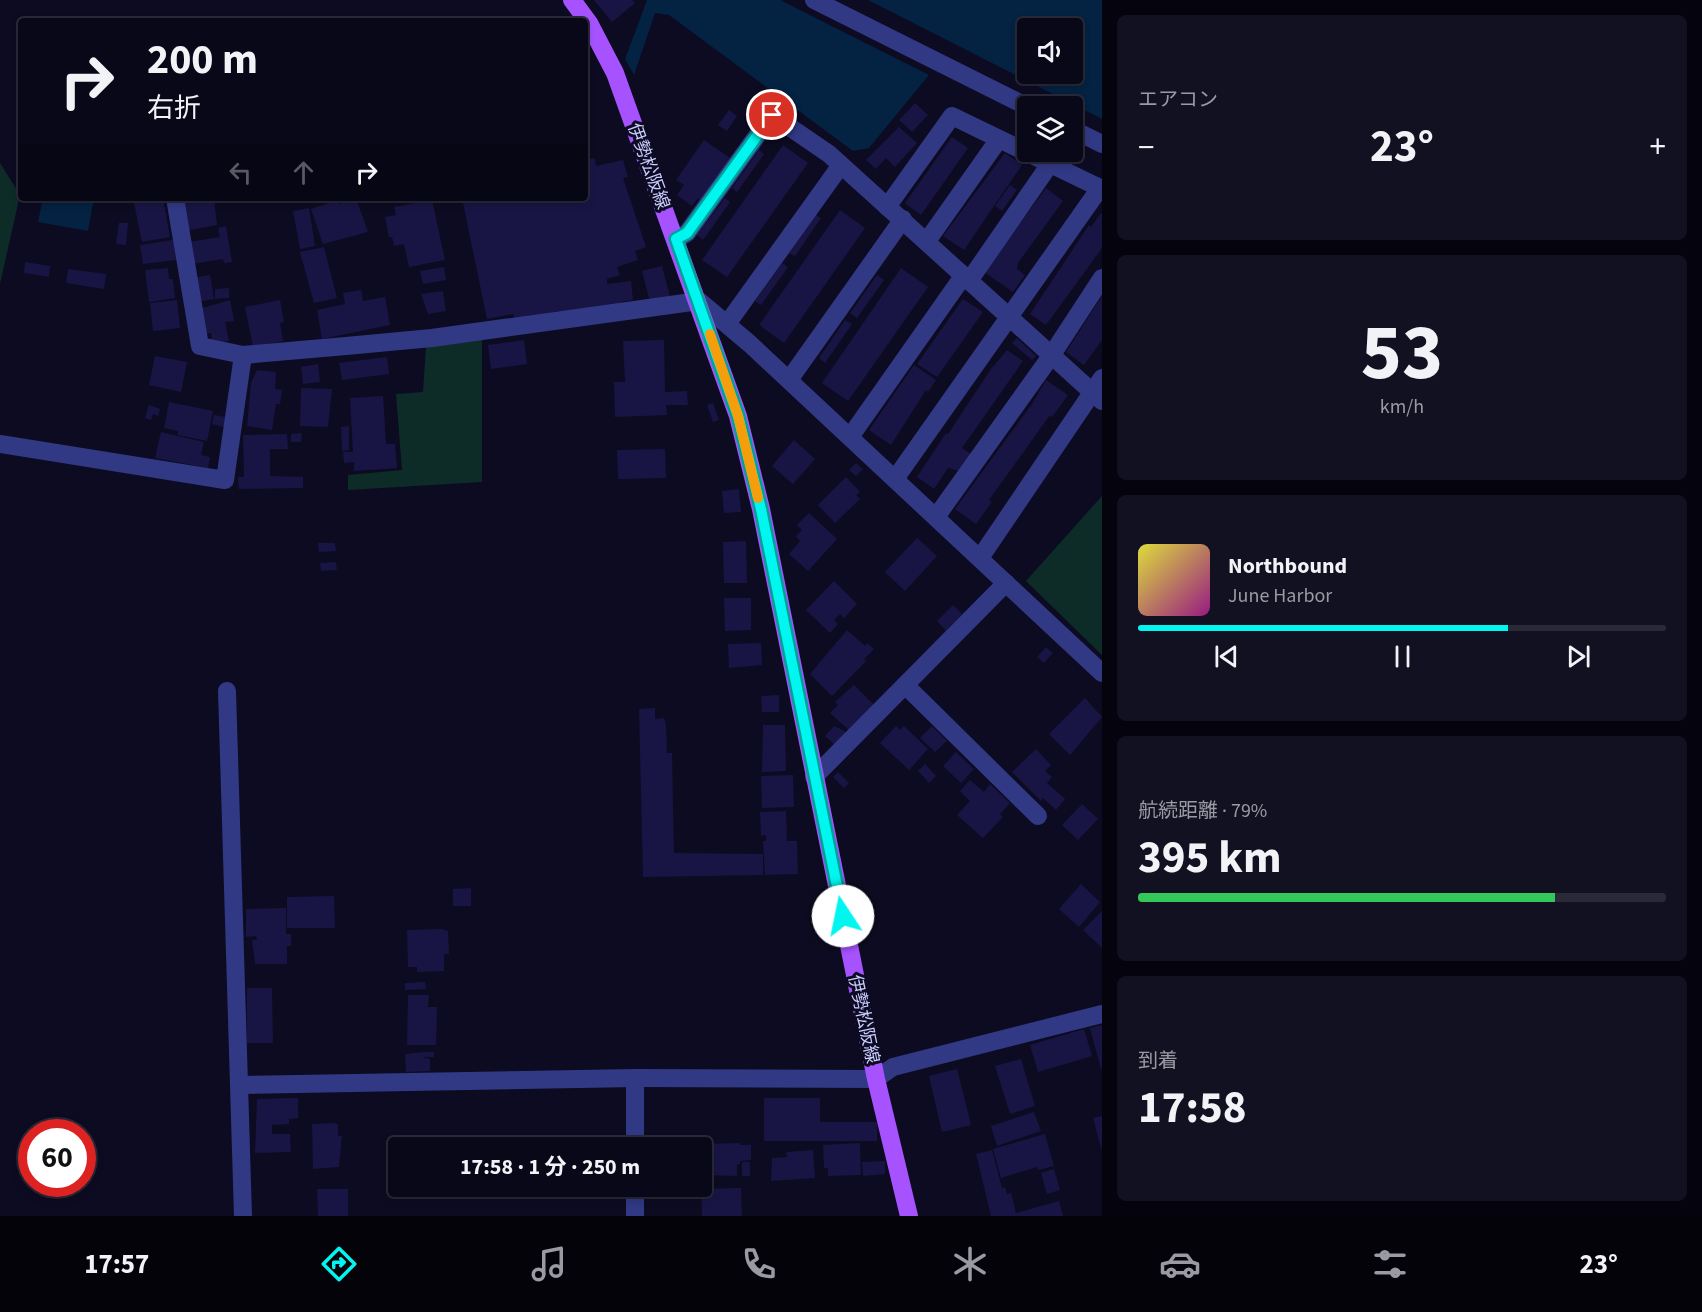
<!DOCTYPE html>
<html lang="ja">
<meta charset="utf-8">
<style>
:root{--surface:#090819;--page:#121122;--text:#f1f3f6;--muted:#999aa2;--line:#292938;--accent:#00f6ee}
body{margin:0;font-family:"Source Sans 3","Noto Sans JP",sans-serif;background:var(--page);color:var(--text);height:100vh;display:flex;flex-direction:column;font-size:22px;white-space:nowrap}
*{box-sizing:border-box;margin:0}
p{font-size:20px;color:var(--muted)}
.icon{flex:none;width:33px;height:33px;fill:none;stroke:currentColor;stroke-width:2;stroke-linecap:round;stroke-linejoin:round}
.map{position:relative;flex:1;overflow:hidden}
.side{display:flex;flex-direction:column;gap:15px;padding:15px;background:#05040e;width:600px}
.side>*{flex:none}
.banner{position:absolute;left:18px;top:18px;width:570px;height:183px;border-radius:6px;box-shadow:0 3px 9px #0003,0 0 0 2px var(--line);background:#090819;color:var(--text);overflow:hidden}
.controls{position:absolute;left:1017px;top:18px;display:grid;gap:12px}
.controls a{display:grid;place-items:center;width:66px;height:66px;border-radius:6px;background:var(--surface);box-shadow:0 3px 9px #0003,0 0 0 2px var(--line);font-size:30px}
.speed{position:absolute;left:18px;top:1119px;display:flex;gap:12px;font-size:30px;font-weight:700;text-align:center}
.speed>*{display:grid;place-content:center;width:78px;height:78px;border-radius:50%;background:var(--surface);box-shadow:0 3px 9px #0003,0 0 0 2px var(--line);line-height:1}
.speed .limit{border:9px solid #d22;background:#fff;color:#111}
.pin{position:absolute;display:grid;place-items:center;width:51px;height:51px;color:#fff;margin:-26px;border:3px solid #fff;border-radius:50%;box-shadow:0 2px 6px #0007}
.me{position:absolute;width:66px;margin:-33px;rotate:349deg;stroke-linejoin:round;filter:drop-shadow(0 0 4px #0008)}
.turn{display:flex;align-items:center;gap:21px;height:126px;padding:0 30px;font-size:27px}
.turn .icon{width:78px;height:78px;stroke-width:2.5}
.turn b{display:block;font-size:42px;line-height:51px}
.lanes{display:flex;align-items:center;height:57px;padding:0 30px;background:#0003;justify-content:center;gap:30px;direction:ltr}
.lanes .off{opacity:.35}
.big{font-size:45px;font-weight:700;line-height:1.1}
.side .card{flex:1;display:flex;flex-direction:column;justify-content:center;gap:9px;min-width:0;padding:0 21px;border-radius:9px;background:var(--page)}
.side .dial{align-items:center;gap:0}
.dial b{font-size:78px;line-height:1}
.song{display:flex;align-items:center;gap:18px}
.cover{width:72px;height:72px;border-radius:9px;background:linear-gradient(135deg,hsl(60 70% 55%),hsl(310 70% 35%))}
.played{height:6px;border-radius:3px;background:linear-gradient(90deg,var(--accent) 70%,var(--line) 70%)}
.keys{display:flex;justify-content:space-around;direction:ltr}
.heat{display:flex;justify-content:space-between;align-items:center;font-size:33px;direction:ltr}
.charge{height:9px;border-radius:4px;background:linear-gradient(90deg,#34c759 79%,var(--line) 0)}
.trip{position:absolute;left:388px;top:1137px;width:324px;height:60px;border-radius:6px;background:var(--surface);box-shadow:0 3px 9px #0003,0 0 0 2px var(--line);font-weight:700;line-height:60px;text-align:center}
.tab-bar{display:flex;height:96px;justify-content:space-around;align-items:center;background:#04030a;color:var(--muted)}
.tab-bar .icon{width:42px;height:42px}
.tab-bar .current{color:var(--accent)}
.tab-bar b{font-size:27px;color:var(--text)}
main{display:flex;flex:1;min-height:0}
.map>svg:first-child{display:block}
.green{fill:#0d2c27}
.water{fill:#042241;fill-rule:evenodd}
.building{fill:#181544}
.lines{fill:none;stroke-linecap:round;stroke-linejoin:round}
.minor{stroke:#313985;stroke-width:18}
.major{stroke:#a752ff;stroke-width:18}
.route-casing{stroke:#00a09b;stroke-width:15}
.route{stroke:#00f6ee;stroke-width:10}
.slow{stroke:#f59e0b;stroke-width:10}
.labels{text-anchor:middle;stroke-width:6;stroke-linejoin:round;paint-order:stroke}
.street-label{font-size:18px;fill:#cbccff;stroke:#0c0b21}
</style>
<main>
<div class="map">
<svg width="1102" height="1216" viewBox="0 0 1102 1216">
<rect width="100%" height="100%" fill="#0c0b21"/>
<g class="green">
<path d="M0,163l20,32 -20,89z"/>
<path d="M482,338v144l-134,8v-15l54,-5 -6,-76 27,-2 3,-46z"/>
<path d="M1102,496v159l-76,-74z"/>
</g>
<g class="water">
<path d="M647,0h133l149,75 -60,73 -16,3 -184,-136 -14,-2 -21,62 -9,-16z"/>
<path d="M868,0h234v119zM1028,28h44v46h-44z"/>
<path d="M43,198h51l-6,33 -50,-9z"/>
</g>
<g class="building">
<path d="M594,0h38l3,3 -23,19z"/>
<path d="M915,103l13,12 -16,17 -13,-12z"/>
<path d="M729,110l8,6 -10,15 -9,-6z"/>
<path d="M899,127l18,16 -22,24 -9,-9 -10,11 -10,-9z"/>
<path d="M952,137l16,11 -47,67 -16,-12z"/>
<path d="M704,140l26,18 -30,42 -2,-2 -6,8 -15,-11 7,-10 -8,-5z"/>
<path d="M783,145l25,18 -81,114 -25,-17z"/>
<path d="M759,150l5,4 -27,38 -5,-4z"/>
<path d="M1005,153l17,12 -58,85 -21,-14z"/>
<path d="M595,158l1,8 27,-6 5,17 -5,1 23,69 -11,4 3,9 -21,7 3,8 -13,4v5l24,-3 2,19 -13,2 1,6 -62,7v-4l-44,9 -2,-6 -26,5 -25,-121h123v-38z"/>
<path d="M1010,185l7,5 -15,21 -7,-5z"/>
<path d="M1046,188l17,13 -45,62 -1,6 8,6 -12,17 -29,-20z"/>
<path d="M133,198h30l7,39 -28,5z"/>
<path d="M190,198h24l3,27 -32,6 -5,-31z"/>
<path d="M356,198l12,34 -45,12 -12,-35 27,-9 1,4z"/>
<path d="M725,198l5,4 -27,38 -6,-5z"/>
<path d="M432,200l13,60 -36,7 -5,-23 -10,2 -2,-9h-3l-4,-20 11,-2 -2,-8z"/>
<path d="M309,208l6,38 -15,3 -7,-38z"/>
<path d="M840,210l25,18 -81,115 -25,-18z"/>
<path d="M1102,212v36l-56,77 -16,-11 59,-89 2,2z"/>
<path d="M816,215l5,3 -26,38 -6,-3z"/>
<path d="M119,223h9l-2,22 -10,-1z"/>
<path d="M226,226l6,36 -8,1 -1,-4 -31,5 -3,-22 31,-5 -2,-9z"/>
<path d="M173,240l3,20 -33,4 -3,-19z"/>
<path d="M324,247l13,51 -23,5 -14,-51z"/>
<path d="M25,262l25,4 -1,11 -25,-4z"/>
<path d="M782,263l6,4 -27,38 -6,-4z"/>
<path d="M662,266l8,31 -20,5 -8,-31z"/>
<path d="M444,267l2,13 -23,4 -3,-13z"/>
<path d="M168,268l1,11h4l2,19 -26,4 -4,-32z"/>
<path d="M901,268l27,19 -80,114 -26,-18z"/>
<path d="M68,269l38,5 -2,15 -38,-6z"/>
<path d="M210,275l4,24 -17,3 -4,-24z"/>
<path d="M877,275l7,5 -27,38 -7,-5z"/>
<path d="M229,288v10l-14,1v-10z"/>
<path d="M361,290l2,11 22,-4 5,28 -68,14 -5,-29 28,-6 -2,-11z"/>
<path d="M443,291l3,20 -18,3 -7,-20z"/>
<path d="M1102,296v44l-18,25 -18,-13z"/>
<path d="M963,299l20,13 -46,65 -20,-13z"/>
<path d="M177,300l3,28 -27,3 -3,-28z"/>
<path d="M230,300l4,21 -9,1 4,19 -17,2 -1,-10 -8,1 -4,-25z"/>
<path d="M280,300l4,22 -4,1 3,18 -30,6 -8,-40z"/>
<path d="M845,320l7,4 -27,39 -6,-5z"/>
<path d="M1017,338l19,18 -4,4 -20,-17z"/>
<path d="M524,340l3,24 -36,5 -3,-24z"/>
<path d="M664,340l1,52 22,-1 1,14h-22l1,10 -52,2 -1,-35h11l-2,-41z"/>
<path d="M1007,350l16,11 -61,87 9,6 -12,17 -11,-3 -14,21 -17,-12 29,-44 2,1 43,-65z"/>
<path d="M155,356l32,6 -6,30 -32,-7z"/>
<path d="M387,357l2,17 -47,6 -3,-17z"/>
<path d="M318,364l2,18 -17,2 -2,-17z"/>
<path d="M914,365l22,15 -8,12 -2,-2 -35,55 -22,-15z"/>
<path d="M257,370l19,2 -1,17 7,1 -2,14h-4l-4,26 -25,-4 4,-43z"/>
<path d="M1046,380l22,15 -16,22 -2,-2 -61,85 3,2 -16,22 -21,-15 77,-105z"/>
<path d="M301,388l31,1 -4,38 -28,-1z"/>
<path d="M383,396l3,48h9l2,24 -43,3v-9l-10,1 -1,-11h10l-3,-54z"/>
<path d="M169,402l44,9 -6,30 -29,-6v-4l-14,-3z"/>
<path d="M713,403l6,17 -6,2 -6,-17z"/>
<path d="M149,405l11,4 -2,7 -5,-2 -2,6 -6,-2z"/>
<path d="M214,415l12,2 -2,10 -12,-3z"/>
<path d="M349,426v24l-7,1 -1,-24z"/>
<path d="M161,432l43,10 -3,13 9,2 -2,11 -53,-10z"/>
<path d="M302,433l-1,9h-10v-8z"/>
<path d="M287,434l1,15h-18v27l33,1v11l-64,1 -1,-12h6l-1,-42z"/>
<path d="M794,440l21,19 -22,25 -21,-18z"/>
<path d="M665,449l1,29 -48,1 -1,-29z"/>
<path d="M856,463l7,6 -7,7 -7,-6z"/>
<path d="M846,477l14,15 -4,3 4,4 -25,24 -17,-18z"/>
<path d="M739,489l2,23 -17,1 -2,-22z"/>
<path d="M809,513l28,26 -29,32 -19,-17 11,-13 -4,-5 6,-6 -5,-5z"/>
<path d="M917,538l20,18 -32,35 -20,-19z"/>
<path d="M746,541l1,42h-23l-1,-41z"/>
<path d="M318,543h17l1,8 -17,1z"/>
<path d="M336,562l1,8 -16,1 -1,-8z"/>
<path d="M834,581l23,23 -13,14 -4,-4 -6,6 4,4 -8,9 -24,-23z"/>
<path d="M724,598h27v32l-26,1z"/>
<path d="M953,605l9,9 -16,17 -9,-10z"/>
<path d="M847,630l18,16 2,-3 7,6 -10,10 2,2 -34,35 -22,-22z"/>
<path d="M761,643l1,22 -33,3 -1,-24z"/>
<path d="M1046,647l7,6 -9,10 -7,-6z"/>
<path d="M854,685l21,21 -25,25 -20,-18 8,-8 -3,-3z"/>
<path d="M779,695v17h-17l-1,-16z"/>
<path d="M1085,698l17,19 -32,38 -21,-21z"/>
<path d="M655,708v11l9,-1 2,7 1,28h5l2,100 89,1v21l-120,2 -4,-168z"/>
<path d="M763,725h22l1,46 -24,1z"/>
<path d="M834,726l15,7 -12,14 -12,-11z"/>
<path d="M896,726l4,4 4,-4 24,23 -19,21 -29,-27z"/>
<path d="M932,726l15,15 -12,11 -15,-14z"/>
<path d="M1036,749l15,16 -6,6 7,6 -5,6 18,16 -9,11 -13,-12 -2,3 -29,-29z"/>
<path d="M956,752l18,17 -13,14 -18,-17z"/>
<path d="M925,764l11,12 -7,7 -11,-12z"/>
<path d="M838,772l11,11 -5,5 -11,-11z"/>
<path d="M793,775l1,32 -32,1 -1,-32z"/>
<path d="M970,780l14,12 6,-8 20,19 -10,11 3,3 -20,21 -26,-23 13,-14 -10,-10z"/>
<path d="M1082,804l16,15 -20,21 -16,-15z"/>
<path d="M786,811l1,30h10l1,33 -33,1 -2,-34h3v-6l-5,1 -1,-24z"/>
<path d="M1081,884l19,18 -21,25 -20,-18z"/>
<path d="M471,888v18h-18v-17z"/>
<path d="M334,896l1,32h-48v-31z"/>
<path d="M286,908v26h5v12h-4v18h-32l-3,-24h5l-1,-4 -10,1v-28z"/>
<path d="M1102,911v37l-19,-18z"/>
<path d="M442,929l6,2 1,23h-5v17l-27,1v-5h-9l-1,-37z"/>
<path d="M425,982l1,7 -21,1v-7z"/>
<path d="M247,988h25l1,55h-26z"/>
<path d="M408,995h21l-1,12h9l-1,38h-29z"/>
<path d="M1102,1025v44h-1l-11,-41z"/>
<path d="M1084,1029l8,27 -54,16 -8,-27z"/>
<path d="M423,1052h11v5h-12l8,2v12l-24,1 -1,-18z"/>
<path d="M1021,1059l14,47 -25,8 -15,-48z"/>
<path d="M957,1069l14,56 -29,7 -13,-56z"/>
<path d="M298,1098v20l-9,1v5l-17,1v9h18l1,18 -36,1 2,-54z"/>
<path d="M764,1098h56v24h57v19h-113z"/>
<path d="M1034,1112l7,19 -44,15 -6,-20z"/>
<path d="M1102,1116v32h-1l-8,-30z"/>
<path d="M335,1123l3,2v11h4l-3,31 -26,2 -1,-45z"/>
<path d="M1045,1134l9,32 -16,4 -1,-3 -36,11 -8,-29z"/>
<path d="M740,1143v2h11v15l-11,1v3l-3,1v11l-32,-1v-13h-3l2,-18z"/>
<path d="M860,1143l1,32 -33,1v-8h-4l-1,-23z"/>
<path d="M813,1150l2,28 -44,3 1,-23 15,-1 -1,-5z"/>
<path d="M992,1150l10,38 3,-1 2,7 4,-1 5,20 43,-12 4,15h-72l-15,-62z"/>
<path d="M885,1161v13l-22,2 -1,-14z"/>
<rect x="742" y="1162" width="8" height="14"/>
<path d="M1054,1169l6,21 -13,4 -6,-21z"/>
<path d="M741,1188l1,28h-40l-1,-27z"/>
<path d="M317,1189h31v27h-30z"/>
</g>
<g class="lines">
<g class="minor">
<path d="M814,0l214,107"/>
<path d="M1072,129l30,15"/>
<path d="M175,198l25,148 43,9 103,-9 86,-8 267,-37 51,43 352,329"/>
<path d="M887,207l65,-91 150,73"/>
<path d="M677,239l10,-6 85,-118 57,39 273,247"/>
<path d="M927,241l72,-102"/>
<path d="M969,281l81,-117"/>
<path d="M727,324l114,-159"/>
<path d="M789,380l114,-161"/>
<path d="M850,437l114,-162"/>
<path d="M0,444l225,36 18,-125"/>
<path d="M895,479l205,-291"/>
<path d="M936,517l115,-161 51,-78"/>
<path d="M980,558l122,-180"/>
<path d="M905,685l133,131"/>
<path d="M227,691l16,525"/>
<path d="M814,777l192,-194"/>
<path d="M240,1085l395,-7 241,1 17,-12 209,-53"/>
<path d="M635,1148v-70"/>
<path d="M635,1216v-30"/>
</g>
<path class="major" d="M572,0l17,23 26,50 123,343 23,93 115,570 33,137"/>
</g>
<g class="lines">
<defs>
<path id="route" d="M772,115l-85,118 -11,6 62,177 23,93 82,407"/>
</defs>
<use href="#route" class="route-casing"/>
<use href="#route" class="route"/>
<path class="slow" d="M710,334l28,82 20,82"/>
</g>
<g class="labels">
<g class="street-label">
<text transform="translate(649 166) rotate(70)" y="6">伊勢松阪線</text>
<text transform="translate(864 1019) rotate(78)" y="6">伊勢松阪線</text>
</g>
</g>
</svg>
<div class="controls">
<a><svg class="icon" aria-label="sound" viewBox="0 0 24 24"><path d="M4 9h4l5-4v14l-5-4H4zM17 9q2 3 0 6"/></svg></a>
<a><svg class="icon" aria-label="layers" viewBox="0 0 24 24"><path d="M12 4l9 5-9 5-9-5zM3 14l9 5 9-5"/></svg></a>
</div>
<div class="speed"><div class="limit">60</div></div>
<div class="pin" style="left:772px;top:115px;background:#d93025"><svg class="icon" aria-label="arrive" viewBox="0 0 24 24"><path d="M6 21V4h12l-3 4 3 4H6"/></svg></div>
<svg class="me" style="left:843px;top:916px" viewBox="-20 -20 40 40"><circle r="19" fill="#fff"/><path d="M0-13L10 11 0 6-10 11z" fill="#00f6ee"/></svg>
<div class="trip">17:58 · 1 分 · 250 m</div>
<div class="banner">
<div class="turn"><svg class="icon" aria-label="right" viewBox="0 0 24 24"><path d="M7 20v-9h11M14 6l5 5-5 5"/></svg><div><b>200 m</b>右折</div></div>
<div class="lanes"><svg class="icon off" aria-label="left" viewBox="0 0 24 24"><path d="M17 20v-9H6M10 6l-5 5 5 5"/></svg><svg class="icon off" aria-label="ahead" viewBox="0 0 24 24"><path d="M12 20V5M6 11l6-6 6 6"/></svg><svg class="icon" aria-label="right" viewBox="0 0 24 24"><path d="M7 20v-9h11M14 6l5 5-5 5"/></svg></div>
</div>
</div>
<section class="side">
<div class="card"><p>エアコン</p>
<div class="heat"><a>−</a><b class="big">23°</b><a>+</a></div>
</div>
<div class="card dial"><b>53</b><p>km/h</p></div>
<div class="card">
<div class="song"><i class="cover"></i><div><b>Northbound</b><p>June Harbor</p></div></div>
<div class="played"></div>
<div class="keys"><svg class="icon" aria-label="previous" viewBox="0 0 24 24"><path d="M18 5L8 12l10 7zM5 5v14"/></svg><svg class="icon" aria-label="pause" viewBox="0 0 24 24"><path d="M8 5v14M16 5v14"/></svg><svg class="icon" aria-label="next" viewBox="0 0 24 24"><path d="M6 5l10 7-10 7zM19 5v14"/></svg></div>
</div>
<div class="card"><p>航続距離 · 79%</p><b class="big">395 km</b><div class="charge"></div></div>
<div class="card"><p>到着</p><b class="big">17:58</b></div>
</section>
</main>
<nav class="tab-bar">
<b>17:57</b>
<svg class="icon current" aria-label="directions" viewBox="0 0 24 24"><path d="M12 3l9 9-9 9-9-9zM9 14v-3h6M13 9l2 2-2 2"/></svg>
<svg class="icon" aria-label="music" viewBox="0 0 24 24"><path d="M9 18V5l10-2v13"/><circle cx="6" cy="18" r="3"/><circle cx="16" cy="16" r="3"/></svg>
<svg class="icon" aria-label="phone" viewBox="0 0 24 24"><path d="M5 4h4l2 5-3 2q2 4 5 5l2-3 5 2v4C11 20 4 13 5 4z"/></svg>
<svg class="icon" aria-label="climate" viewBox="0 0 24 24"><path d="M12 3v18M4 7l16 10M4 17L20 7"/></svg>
<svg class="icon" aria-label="car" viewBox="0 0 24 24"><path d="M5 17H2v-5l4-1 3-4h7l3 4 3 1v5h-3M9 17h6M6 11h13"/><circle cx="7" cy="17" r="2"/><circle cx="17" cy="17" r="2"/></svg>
<svg class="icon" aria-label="filters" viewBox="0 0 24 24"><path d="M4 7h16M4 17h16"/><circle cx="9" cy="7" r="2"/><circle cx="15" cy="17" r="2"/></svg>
<b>23°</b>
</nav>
